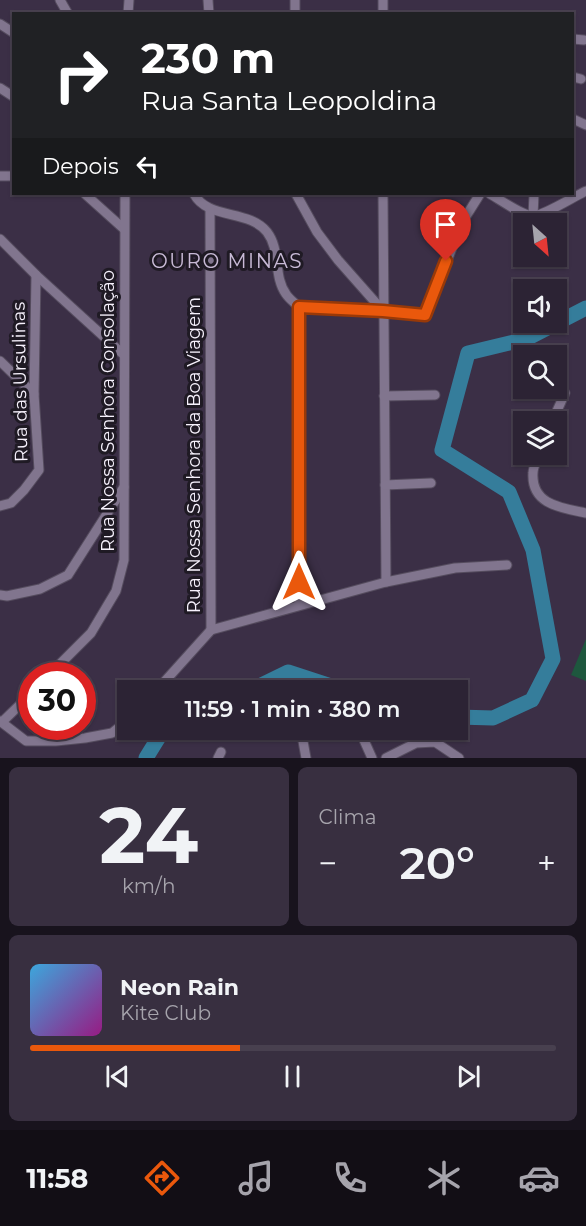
<!DOCTYPE html>
<html lang="pt">
<meta charset="utf-8">
<style>
:root{--surface:#2c2334;--page:#382f40;--text:#f1f3f6;--muted:#a6a4ac;--line:#48404f;--accent:#ea580c}
body{margin:0;font-family:Montserrat,sans-serif;background:var(--page);color:var(--text);height:100vh;display:flex;flex-direction:column;font-size:22px;white-space:nowrap}
*{box-sizing:border-box;margin:0}
p{font-size:20px;color:var(--muted)}
.icon{flex:none;width:33px;height:33px;fill:none;stroke:currentColor;stroke-width:2;stroke-linecap:round;stroke-linejoin:round}
.map{position:relative;height:758px;overflow:hidden}
.details{display:flex;flex-direction:column;gap:9px;padding:9px;background:#18131d;flex:1}
.details>*{flex:none}
.top-card{position:absolute;left:12px;top:12px;width:562px;height:183px;border-radius:0px;box-shadow:0 2px 4px #0004,0 0 0 2px var(--line);background:#202124;color:#fff;overflow:hidden}
.needle{width:39px;rotate:153deg}
.fabs{position:absolute;left:513px;top:213px;display:grid;gap:12px}
.fabs a{display:grid;place-items:center;width:54px;height:54px;border-radius:0px;background:var(--surface);box-shadow:0 2px 4px #0004,0 0 0 2px var(--line);font-size:30px}
.speed{position:absolute;left:18px;top:662px;display:flex;gap:12px;font-size:30px;font-weight:700;text-align:center}
.speed>*{display:grid;place-content:center;width:78px;height:78px;border-radius:50%;background:var(--surface);box-shadow:0 2px 4px #0004,0 0 0 2px var(--line);line-height:1}
.speed .limit{border:9px solid #d22;background:#fff;color:#111}
.pin{position:absolute;display:grid;place-items:center;width:51px;height:51px;color:#fff;margin:-62px -26px;border-radius:50% 50% 50% 0;rotate:-45deg;box-shadow:0 0 6px #0007}
.pin .icon{rotate:45deg}
.me{position:absolute;width:66px;margin:-33px;rotate:0deg;stroke-linejoin:round;filter:drop-shadow(0 0 4px #0008)}
.turn{display:flex;align-items:center;gap:21px;height:126px;padding:0 30px;font-size:27px}
.turn .icon{width:78px;height:78px;stroke-width:2.5}
.turn b{display:block;font-size:42px;line-height:51px}
.then{display:flex;align-items:center;height:57px;padding:0 30px;background:#0003;gap:12px;font-size:22px}
.big{font-size:45px;font-weight:600;line-height:1.1}
.details .widget{flex:1;display:flex;flex-direction:column;justify-content:center;gap:9px;min-width:0;padding:0 21px;border-radius:9px;background:var(--page)}
.details .dial{align-items:center;gap:0}
.dial b{font-size:78px;line-height:1}
.song{display:flex;align-items:center;gap:18px}
.cover{width:72px;height:72px;border-radius:9px;background:linear-gradient(135deg,hsl(200 70% 55%),hsl(310 70% 35%))}
.played{height:6px;border-radius:3px;background:linear-gradient(90deg,var(--accent) 40%,var(--line) 40%)}
.keys{display:flex;justify-content:space-around;direction:ltr}
.heat{display:flex;justify-content:space-between;align-items:center;font-size:33px;direction:ltr}
.details .tiles{flex:1;display:grid;gap:9px;grid-template-columns:1fr 1fr}
.widget:last-child{grid-column:span 2}
.trip{position:absolute;left:117px;top:680px;width:351px;height:60px;border-radius:0px;background:var(--surface);box-shadow:0 2px 4px #0004,0 0 0 2px var(--line);font-weight:600;line-height:60px;text-align:center}
.tabs{display:flex;height:96px;justify-content:space-around;align-items:center;background:#120e15;color:var(--muted)}
.tabs .icon{width:42px;height:42px}
.tabs .on{color:var(--accent)}
.tabs b{font-size:27px;color:var(--text)}
.map>svg:first-child{display:block}
.green{fill:#1e573e}
.lines{fill:none;stroke-linecap:round;stroke-linejoin:round}
.river{stroke:#357d9b;stroke-width:15}
.minor-casing{stroke:#554c5e;stroke-width:11}
.minor{stroke:#81758e;stroke-width:9}
.route-casing{stroke:#983908;stroke-width:15}
.route{stroke:#ea580c;stroke-width:10}
.labels{text-anchor:middle;stroke-width:6;stroke-linejoin:round;paint-order:stroke}
.street-label{font-size:18px;fill:#f7f2fd;stroke:#1f1a24}
.neighbourhood-label{font-size:20px;letter-spacing:1.5px;fill:#c8bad6;stroke:#1f1a24}
</style>
<div class="map">
<svg width="586" height="758" viewBox="0 0 586 758">
<rect width="100%" height="100%" fill="#3b2f46"/>
<path class="green" d="M586,639v42l-15,-6z"/>
<g class="lines">
<g class="river">
<path d="M251,690l37,-18 55,18"/>
<path d="M458,717l35,1 39,-18 21,-41 -20,-109 -24,-58 -67,-42 26,-97 58,-14 60,-31"/>
<path d="M146,758l16,-26 7,-3"/>
</g>
<defs>
<g id="minor">
<path d="M60,0l8,14"/>
<path d="M208,0l1,14"/>
<path d="M383,0v14"/>
<path d="M128,14l1,-14"/>
<path d="M295,14v-14"/>
<path d="M0,24l14,9"/>
<path d="M573,39l11,1"/>
<path d="M573,77l8,2"/>
<path d="M0,88l14,9"/>
<path d="M573,119l13,6"/>
<path d="M0,176h14"/>
<path d="M85,194l39,35"/>
<path d="M194,194c14,26 55,15 73,38 14,18 6,44 19,62 3,5 9,9 13,13l84,4 42,4 38,-94 17,-27"/>
<path d="M296,194l21,38 21,28 45,51"/>
<path d="M383,194l3,388"/>
<path d="M490,194c9,5 33,22 43,22 10,0 42,-20 53,-25"/>
<path d="M210,209l1,421"/>
<path d="M533,216l1,-22"/>
<path d="M0,239l36,36 88,80"/>
<path d="M0,361l34,33"/>
<path d="M384,396l51,-1"/>
<path d="M552,422l13,-29"/>
<path d="M539,454c-2,6 -6,13 -6,19 -2,32 29,35 53,40"/>
<path d="M385,485l46,-2"/>
<path d="M0,506l11,-3 13,-13 15,-20 -5,-76 2,-119"/>
<path d="M0,595l7,1 33,-7 28,-14 56,-88"/>
<path d="M299,605v-298"/>
<path d="M49,675l42,-42 25,-42 8,-31 1,-366"/>
<path d="M157,690l54,-60 175,-48 69,-14 52,-3"/>
<path d="M0,721l26,20h30l29,-3 27,-5 16,-13"/>
<path d="M2,722l30,-29"/>
<path d="M359,729l13,29"/>
<path d="M218,758l3,-6"/>
<path d="M306,758l-3,-17 6,-12"/>
<path d="M386,758l30,-15 19,-1 24,16"/>
</g>
</defs>
<use href="#minor" class="minor-casing"/>
<use href="#minor" class="minor"/>
</g>
<g class="lines">
<defs>
<path id="route" d="M299,582v-275l84,4 42,4 21,-54"/>
</defs>
<use href="#route" class="route-casing"/>
<use href="#route" class="route"/>
</g>
<g class="labels">
<g class="street-label">
<text transform="translate(20 382) rotate(-91)" y="6">Rua das Ursulinas</text>
<text transform="translate(108 411) rotate(-90)" y="6">Rua Nossa Senhora Consolação</text>
<text transform="translate(194 455) rotate(-90)" y="6">Rua Nossa Senhora da Boa Viagem</text>
</g>
<g class="neighbourhood-label">
<text x="227" y="268">OURO MINAS</text>
</g>
</g>
</svg>
<div class="fabs">
<a><svg class="needle" viewBox="-14 -14 28 28"><path d="M0-13l5 13h-10z" fill="#e53935"/><path d="M0 13l5-13h-10z" fill="#a6a4ac"/></svg></a>
<a><svg class="icon" aria-label="sound" viewBox="0 0 24 24"><path d="M4 9h4l5-4v14l-5-4H4zM17 9q2 3 0 6"/></svg></a>
<a><svg class="icon" aria-label="search" viewBox="0 0 24 24"><circle cx="10" cy="10" r="6"/><path d="M15 15l6 6"/></svg></a>
<a><svg class="icon" aria-label="layers" viewBox="0 0 24 24"><path d="M12 4l9 5-9 5-9-5zM3 14l9 5 9-5"/></svg></a>
</div>
<div class="speed"><div class="limit">30</div></div>
<div class="pin" style="left:446px;top:261px;background:#d93025"><svg class="icon" aria-label="arrive" viewBox="0 0 24 24"><path d="M6 21V4h12l-3 4 3 4H6"/></svg></div>
<svg class="me" style="left:299px;top:582px" viewBox="-20 -20 40 40"><path d="M0-17L14 15 0 8-14 15z" fill="#ea580c" stroke="#fff" stroke-width="4"/></svg>
<div class="trip">11:59 · 1 min · 380 m</div>
<div class="top-card">
<div class="turn"><svg class="icon" aria-label="right" viewBox="0 0 24 24"><path d="M7 20v-9h11M14 6l5 5-5 5"/></svg><div><b>230 m</b>Rua Santa Leopoldina</div></div>
<div class="then">Depois<svg class="icon" aria-label="left" viewBox="0 0 24 24"><path d="M17 20v-9H6M10 6l-5 5 5 5"/></svg></div>
</div>
</div>
<section class="details">
<div class="tiles">
<div class="widget dial"><b>24</b><p>km/h</p></div>
<div class="widget"><p>Clima</p>
<div class="heat"><a>−</a><b class="big">20°</b><a>+</a></div>
</div>
<div class="widget">
<div class="song"><i class="cover"></i><div><b>Neon Rain</b><p>Kite Club</p></div></div>
<div class="played"></div>
<div class="keys"><svg class="icon" aria-label="previous" viewBox="0 0 24 24"><path d="M18 5L8 12l10 7zM5 5v14"/></svg><svg class="icon" aria-label="pause" viewBox="0 0 24 24"><path d="M8 5v14M16 5v14"/></svg><svg class="icon" aria-label="next" viewBox="0 0 24 24"><path d="M6 5l10 7-10 7zM19 5v14"/></svg></div>
</div>
</div>
</section>
<nav class="tabs">
<b>11:58</b>
<svg class="icon on" aria-label="directions" viewBox="0 0 24 24"><path d="M12 3l9 9-9 9-9-9zM9 14v-3h6M13 9l2 2-2 2"/></svg>
<svg class="icon" aria-label="music" viewBox="0 0 24 24"><path d="M9 18V5l10-2v13"/><circle cx="6" cy="18" r="3"/><circle cx="16" cy="16" r="3"/></svg>
<svg class="icon" aria-label="phone" viewBox="0 0 24 24"><path d="M5 4h4l2 5-3 2q2 4 5 5l2-3 5 2v4C11 20 4 13 5 4z"/></svg>
<svg class="icon" aria-label="climate" viewBox="0 0 24 24"><path d="M12 3v18M4 7l16 10M4 17L20 7"/></svg>
<svg class="icon" aria-label="car" viewBox="0 0 24 24"><path d="M5 17H2v-5l4-1 3-4h7l3 4 3 1v5h-3M9 17h6M6 11h13"/><circle cx="7" cy="17" r="2"/><circle cx="17" cy="17" r="2"/></svg>
</nav>
